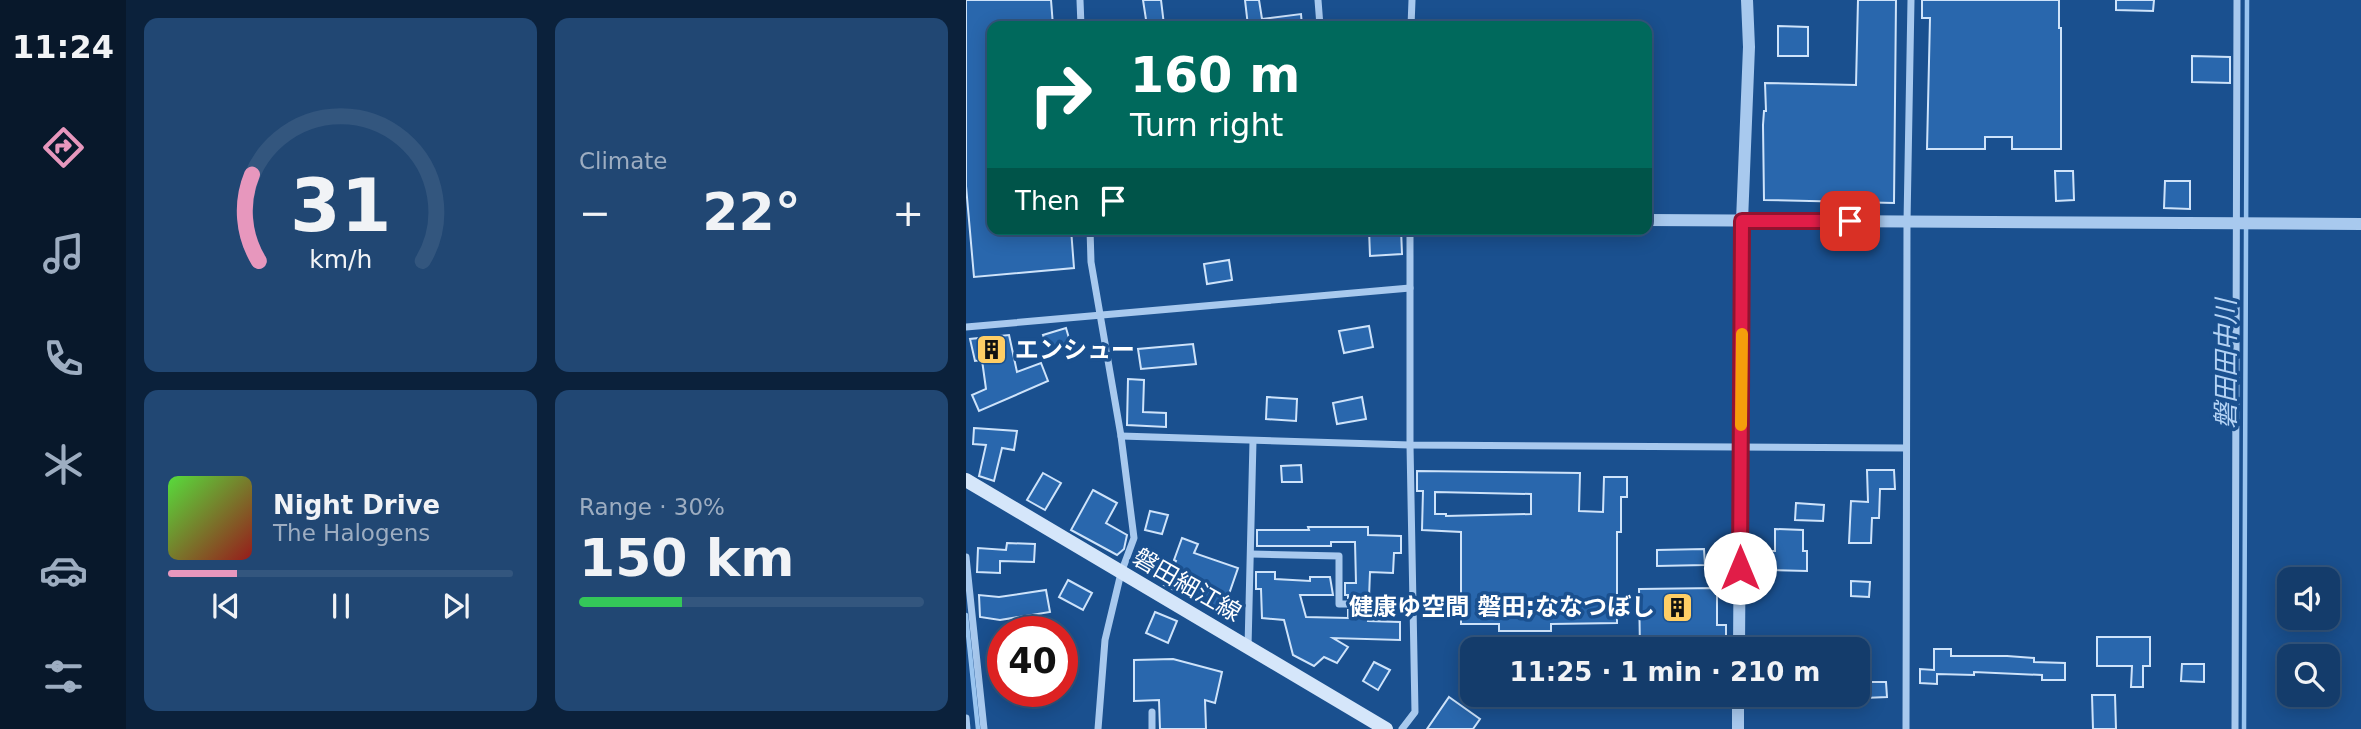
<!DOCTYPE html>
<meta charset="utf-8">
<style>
:root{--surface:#143c6b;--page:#214773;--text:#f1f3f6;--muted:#9dadc1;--line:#33567e;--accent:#e797bd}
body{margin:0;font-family:"DejaVu Sans","Noto Sans JP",sans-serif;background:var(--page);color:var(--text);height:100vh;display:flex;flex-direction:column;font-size:26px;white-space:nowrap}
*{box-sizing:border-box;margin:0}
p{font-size:23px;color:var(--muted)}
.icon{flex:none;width:38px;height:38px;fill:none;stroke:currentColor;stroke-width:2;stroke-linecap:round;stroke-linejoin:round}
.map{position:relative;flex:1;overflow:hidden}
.panel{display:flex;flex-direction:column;gap:18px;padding:18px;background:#0b213b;width:840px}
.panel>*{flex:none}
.hud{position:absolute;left:21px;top:21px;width:665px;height:214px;border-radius:14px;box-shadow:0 4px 18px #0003,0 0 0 2px var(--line);background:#00695c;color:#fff;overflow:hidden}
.fabs{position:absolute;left:1311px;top:567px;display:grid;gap:14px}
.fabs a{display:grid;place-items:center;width:63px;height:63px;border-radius:14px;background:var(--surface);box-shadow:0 4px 18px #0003,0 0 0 2px var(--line);font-size:35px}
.speed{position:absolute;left:21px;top:616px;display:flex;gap:14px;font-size:35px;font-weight:700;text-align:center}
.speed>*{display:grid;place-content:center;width:91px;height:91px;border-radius:50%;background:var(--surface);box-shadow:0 4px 18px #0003,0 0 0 2px var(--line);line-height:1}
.speed .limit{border:10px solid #d22;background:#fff;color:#111}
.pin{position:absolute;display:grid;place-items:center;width:60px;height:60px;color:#fff;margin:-30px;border-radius:14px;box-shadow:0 4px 10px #0006}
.me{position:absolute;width:77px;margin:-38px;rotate:0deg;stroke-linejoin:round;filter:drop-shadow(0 0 5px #0008)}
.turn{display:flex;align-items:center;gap:24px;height:147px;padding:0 28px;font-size:32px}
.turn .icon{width:91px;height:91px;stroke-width:2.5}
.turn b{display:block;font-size:49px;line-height:60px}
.then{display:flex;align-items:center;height:66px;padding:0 28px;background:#0003;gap:14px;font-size:26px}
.big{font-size:52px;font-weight:700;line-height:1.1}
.panel .card{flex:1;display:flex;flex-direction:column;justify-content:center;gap:10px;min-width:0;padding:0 24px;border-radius:14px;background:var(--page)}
.panel .dial{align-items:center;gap:0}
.dial svg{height:182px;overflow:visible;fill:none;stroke:var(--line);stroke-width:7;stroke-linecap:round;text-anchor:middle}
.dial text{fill:var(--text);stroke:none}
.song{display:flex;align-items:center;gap:21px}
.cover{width:84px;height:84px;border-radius:10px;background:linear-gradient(135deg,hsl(110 70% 55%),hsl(0 70% 35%))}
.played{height:7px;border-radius:4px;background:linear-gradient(90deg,var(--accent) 20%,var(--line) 20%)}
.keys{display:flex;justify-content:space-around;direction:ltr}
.heat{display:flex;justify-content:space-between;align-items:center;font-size:38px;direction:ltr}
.charge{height:10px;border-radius:5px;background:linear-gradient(90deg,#34c759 30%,var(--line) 0)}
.panel .tiles{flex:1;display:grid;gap:18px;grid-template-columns:repeat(2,1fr)}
.trip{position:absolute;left:494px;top:637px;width:410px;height:70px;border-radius:14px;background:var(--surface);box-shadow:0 4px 18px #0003,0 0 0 2px var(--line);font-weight:700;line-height:70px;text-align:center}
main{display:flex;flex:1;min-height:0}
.dock{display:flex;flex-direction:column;width:126px;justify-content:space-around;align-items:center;background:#08182b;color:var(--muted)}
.dock .icon{width:49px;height:49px}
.dock .selected{color:var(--accent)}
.dock b{font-size:32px;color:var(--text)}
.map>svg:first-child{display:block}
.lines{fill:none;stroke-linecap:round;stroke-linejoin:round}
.stream{stroke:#9ac5f0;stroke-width:4.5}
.building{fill:#2967ad;stroke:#cee3fa;stroke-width:2;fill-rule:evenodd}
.minor{stroke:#a8c9ee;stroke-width:7}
.tertiary{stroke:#a8c9ee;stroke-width:12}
.secondary{stroke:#d5e6fa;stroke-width:14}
.route-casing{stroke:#92132f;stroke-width:18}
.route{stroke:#e11d48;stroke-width:12}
.slow{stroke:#f59e0b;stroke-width:12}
.labels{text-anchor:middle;stroke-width:7;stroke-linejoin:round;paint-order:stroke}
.poi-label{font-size:24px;font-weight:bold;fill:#fff;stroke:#1a508f;text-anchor:start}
.street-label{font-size:24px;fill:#fff;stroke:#1a508f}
.water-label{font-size:26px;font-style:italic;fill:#b4d3f5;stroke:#1a508f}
</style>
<main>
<nav class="dock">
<b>11:24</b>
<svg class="icon selected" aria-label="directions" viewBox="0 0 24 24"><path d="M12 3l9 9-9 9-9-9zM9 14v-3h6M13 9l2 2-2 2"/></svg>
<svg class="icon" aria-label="music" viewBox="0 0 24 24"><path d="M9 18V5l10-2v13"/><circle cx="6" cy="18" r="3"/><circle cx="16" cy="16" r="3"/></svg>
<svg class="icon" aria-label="phone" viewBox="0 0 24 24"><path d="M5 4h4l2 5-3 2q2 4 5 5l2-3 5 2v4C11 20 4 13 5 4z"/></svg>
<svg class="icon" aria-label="climate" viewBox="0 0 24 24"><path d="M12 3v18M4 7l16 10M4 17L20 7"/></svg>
<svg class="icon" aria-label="car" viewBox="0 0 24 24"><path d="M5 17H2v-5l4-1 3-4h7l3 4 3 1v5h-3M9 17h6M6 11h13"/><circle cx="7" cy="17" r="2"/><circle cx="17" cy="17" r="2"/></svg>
<svg class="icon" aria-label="filters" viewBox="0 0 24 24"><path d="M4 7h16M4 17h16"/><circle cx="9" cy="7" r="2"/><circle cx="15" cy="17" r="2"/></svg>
</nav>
<section class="panel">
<div class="tiles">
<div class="card dial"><svg viewBox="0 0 100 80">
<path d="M14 69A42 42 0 1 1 86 69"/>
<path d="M14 69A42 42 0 0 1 11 31" stroke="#e797bd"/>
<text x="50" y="56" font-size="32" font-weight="700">31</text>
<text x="50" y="72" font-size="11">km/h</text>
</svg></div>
<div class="card"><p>Climate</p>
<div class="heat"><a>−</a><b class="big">22°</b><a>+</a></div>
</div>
<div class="card">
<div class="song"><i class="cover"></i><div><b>Night Drive</b><p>The Halogens</p></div></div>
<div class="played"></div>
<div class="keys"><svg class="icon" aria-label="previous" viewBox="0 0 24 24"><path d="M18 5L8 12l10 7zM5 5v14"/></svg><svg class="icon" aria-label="pause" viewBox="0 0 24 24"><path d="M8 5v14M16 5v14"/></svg><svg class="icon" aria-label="next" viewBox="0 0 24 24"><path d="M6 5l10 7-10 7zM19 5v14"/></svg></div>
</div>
<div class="card"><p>Range · 30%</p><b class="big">150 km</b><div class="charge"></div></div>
</div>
</section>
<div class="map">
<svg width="1395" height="729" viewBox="0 0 1395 729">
<rect width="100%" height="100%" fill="#1a508f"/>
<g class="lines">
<g class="stream">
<path d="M0,615l12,114"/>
<path d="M1278,729l3,-729"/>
</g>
</g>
<g class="building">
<path d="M0,0h85l2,26h-61v203h79l3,39 -100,9 -8,-91z"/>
<path d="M177,0h18l3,25 -17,1z"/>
<path d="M279,0h14l3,19 39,-5 1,12h-54z"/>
<path d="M892,0h38l-2,203 -130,-3 -1,-75 1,-14h2l-1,-28 91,2z"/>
<path d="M956,0h137v28h2v121h-49v-12h-27v12h-58l3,-131h-8z"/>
<path d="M1150,0h38l-1,11 -37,-1z"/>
<path d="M812,26l30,1v29h-30z"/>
<path d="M1226,56l38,1v26l-38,-1z"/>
<path d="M1089,171h18l1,29 -18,1z"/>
<path d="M1199,181h25v28l-26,-1z"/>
<path d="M403,229h32l1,25 -32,2z"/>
<path d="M263,260l3,20 -25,4 -3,-20z"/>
<path d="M403,326l4,21 -29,6 -5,-22z"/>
<path d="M100,328l5,17 -22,7 -6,-17z"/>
<path d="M43,335l8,37 24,-9 7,18 -69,30 -7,-16 14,-6 -4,-29 -7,1 -5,-22z"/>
<path d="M227,344l3,20 -55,5 -3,-20z"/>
<path d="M162,379l16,1 -1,32 23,1v14l-39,-2z"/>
<path d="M301,397l30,2 -1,22 -30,-2z"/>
<path d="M396,397l4,22 -29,5 -4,-21z"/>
<path d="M8,428l43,3 -3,19 -12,-2 -8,33 -15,-5 7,-31 -13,-1z"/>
<path d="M335,465l1,17h-20l-1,-16z"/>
<path d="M901,470h27l1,19h-15l-1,29h-7l-1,25h-22l2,-42 17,1z"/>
<path d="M451,471l163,2 -1,38 24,1 1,-35h23v20h-6v35h-4v91l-66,1v7h-52v-7h-38v-92l-39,-2 1,-39h-6zM469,492l96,2v20l-85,2v-2h-11z"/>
<path d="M77,473l18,10 -16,27 -18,-10z"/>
<path d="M127,490l24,13 -11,20 21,12 -3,14 -7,6 -46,-25z"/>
<path d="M830,503l28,2 -1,16 -28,-1z"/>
<path d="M184,511l18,4 -6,19 -17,-4z"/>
<path d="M342,527h60v8l33,1v17h-7l-1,20 -23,-1 -1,26h-21v-3h-3v-12h11l-1,-41h-24v4h-74v-16h52z"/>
<path d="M809,529l28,1v21h4v20l-40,-1v-19h8z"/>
<path d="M216,538l16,6 -4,9 44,15 -16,46 -58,-29 12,-24 -2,-1z"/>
<path d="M41,543l28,1 -1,18 -34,-1v12l-23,-1 1,-24 28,2z"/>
<path d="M738,549l1,16 -48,1v-16z"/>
<path d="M290,572h19v7l35,2v-4h20l3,18h-33l6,22 42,1v-8h21l-1,11 32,1v18l-67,-2 15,9 -11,16 -13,-6 -10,9 -21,-11 -9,-35 -22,-2 -1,-29h-5z"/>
<path d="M102,580l24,13 -9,17 -24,-13z"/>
<path d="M885,581l19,1 -1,15 -18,-1z"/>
<path d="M751,588v37h9v24h-86l-1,-60z"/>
<path d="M80,590l4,22 -50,8 -20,-3 -1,-22 20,2z"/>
<path d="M189,612l22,9 -9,22 -22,-10z"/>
<path d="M1131,637h53v29h-7v21h-12l1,-21h-35z"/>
<path d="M968,649h17v7h56l27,2v4l31,1v17h-23v-5l-68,-3v3l-37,-1v10l-17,-1v-14l14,1z"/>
<path d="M207,659l49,13 -7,31 -10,-3 1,29h-46l-1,-29 -25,1v-41z"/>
<path d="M408,662l16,8 -12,20 -15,-9z"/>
<path d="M1216,664h22v18l-23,-1z"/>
<path d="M898,682h22l1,15 -23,1z"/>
<path d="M1126,695h23l1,34h-23z"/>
<path d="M483,697l31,22 -7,10h-46z"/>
</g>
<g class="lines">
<g class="minor">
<path d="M114,0l1,26"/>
<path d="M352,0l2,26"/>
<path d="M445,26l1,-26"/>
<path d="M124,229l1,33 30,174 13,102 -13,35 -16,67 -7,89"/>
<path d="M0,327l444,-39"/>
<path d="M155,436l289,9 496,3"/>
<path d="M285,554l88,2v48h74"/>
<path d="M0,557l18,172"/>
<path d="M282,647l5,-206"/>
<path d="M186,712v17"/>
<path d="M0,718l1,11"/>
<path d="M436,729l13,-17 -5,-267v-216"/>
<path d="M940,729l1,-507 4,-222"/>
<path d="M1269,729l2,-729"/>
</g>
<g class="tertiary">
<path d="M681,220l714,4"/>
<path d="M773,649l3,-428 7,-174 -2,-47"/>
<path d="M772,729v-34"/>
</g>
<path class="secondary" d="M0,480l420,249"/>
</g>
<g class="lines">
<defs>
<path id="route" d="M774,568l2,-347h108"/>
</defs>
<use href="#route" class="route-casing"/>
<use href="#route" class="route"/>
<path class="slow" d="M775,425l1,-91"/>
</g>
<defs>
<symbol id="building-square" viewBox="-11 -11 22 22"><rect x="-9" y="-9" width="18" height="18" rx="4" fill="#ffce65" stroke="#1a508f"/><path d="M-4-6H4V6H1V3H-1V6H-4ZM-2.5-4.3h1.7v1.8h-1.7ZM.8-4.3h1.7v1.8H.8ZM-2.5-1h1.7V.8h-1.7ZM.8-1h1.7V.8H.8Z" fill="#111"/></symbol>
</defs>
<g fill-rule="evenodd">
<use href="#building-square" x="8" y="332" width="35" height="35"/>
<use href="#building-square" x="694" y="590" width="35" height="35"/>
</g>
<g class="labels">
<g class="poi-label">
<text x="49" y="358">エンシュー</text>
<text x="689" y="615" text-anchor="end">健康ゆ空間 磐田;ななつぼし</text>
</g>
<g class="street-label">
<text transform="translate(221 585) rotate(30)" y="8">磐田細江線</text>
</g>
<g class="water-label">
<text transform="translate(1260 364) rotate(-90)" y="9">磐田田中川</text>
</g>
</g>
</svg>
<div class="fabs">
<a><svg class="icon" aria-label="sound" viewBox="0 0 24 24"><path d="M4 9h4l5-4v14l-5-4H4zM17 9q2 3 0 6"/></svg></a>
<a><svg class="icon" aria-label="search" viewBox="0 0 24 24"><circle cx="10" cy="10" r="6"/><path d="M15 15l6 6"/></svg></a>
</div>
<div class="speed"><div class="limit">40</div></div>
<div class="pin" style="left:884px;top:221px;background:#d93025"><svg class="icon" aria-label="arrive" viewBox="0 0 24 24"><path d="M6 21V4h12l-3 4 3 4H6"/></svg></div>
<svg class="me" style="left:774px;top:568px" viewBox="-20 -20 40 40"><circle r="19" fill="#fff"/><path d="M0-13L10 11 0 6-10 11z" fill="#e11d48"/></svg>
<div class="trip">11:25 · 1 min · 210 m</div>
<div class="hud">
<div class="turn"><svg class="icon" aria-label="right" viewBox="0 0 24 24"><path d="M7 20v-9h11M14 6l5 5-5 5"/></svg><div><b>160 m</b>Turn right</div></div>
<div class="then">Then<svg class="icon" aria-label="arrive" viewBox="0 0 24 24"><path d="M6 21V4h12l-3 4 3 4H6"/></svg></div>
</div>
</div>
</main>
